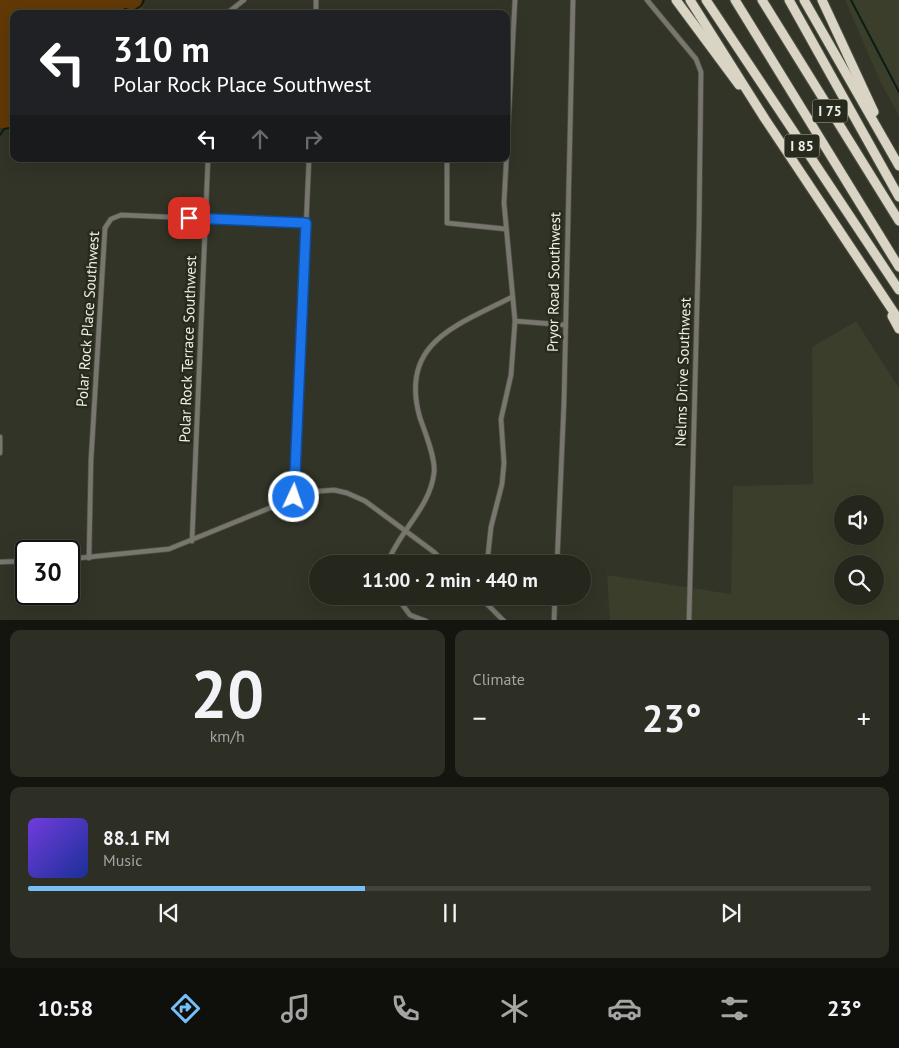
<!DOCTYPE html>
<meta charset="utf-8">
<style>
:root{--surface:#25271c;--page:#2d2f25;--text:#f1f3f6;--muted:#a3a5a3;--line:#42443b;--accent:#77bff7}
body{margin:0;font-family:"PT Sans",sans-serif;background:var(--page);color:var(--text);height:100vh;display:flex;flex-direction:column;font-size:19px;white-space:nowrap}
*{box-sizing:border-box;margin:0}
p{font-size:16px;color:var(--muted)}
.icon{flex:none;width:28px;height:28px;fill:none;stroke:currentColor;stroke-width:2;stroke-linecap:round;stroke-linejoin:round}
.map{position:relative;height:620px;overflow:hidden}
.panel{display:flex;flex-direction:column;gap:10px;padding:10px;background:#14150f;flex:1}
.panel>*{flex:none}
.top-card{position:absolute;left:10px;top:10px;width:500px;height:152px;border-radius:10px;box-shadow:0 5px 20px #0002,0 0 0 1px var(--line);background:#202124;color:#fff;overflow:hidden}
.tools{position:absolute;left:834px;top:495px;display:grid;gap:10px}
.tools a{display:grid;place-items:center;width:50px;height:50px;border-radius:50%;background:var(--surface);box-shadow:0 5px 20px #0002,0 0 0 1px var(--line);font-size:25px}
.speed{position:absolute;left:15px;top:540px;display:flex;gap:10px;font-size:25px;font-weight:700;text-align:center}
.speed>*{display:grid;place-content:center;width:65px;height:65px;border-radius:50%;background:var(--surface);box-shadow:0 5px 20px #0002,0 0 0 1px var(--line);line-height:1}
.speed .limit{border:2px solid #111;border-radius:8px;background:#fff;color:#111}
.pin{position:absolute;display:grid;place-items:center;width:42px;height:42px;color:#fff;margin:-21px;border-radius:10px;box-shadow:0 2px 8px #0006}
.me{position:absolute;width:55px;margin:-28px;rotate:3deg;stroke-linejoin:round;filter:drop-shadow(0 0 4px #0008)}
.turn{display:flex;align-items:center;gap:18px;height:105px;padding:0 20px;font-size:22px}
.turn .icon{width:65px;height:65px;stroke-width:2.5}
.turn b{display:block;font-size:35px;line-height:42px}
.lanes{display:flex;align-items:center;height:48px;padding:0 20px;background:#0003;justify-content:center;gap:25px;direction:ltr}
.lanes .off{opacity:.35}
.big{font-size:38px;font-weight:700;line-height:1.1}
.panel .tile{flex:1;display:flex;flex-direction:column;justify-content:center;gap:8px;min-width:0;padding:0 18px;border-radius:10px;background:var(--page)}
.panel .dial{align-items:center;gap:0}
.dial b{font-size:65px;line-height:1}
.song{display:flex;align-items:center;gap:15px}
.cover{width:60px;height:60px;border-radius:8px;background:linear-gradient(135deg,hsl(260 70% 55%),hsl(230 70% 35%))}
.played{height:5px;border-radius:2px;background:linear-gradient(90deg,var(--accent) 40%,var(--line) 40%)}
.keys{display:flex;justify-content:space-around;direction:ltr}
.heat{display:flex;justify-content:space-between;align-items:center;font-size:28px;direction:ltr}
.panel .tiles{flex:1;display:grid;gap:10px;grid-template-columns:1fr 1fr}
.tile:last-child{grid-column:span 2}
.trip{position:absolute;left:309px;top:555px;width:282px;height:50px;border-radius:25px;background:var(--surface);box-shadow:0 5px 20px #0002,0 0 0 1px var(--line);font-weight:700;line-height:50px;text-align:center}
.dock{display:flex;height:80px;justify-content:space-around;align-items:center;background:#0f100b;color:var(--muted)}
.dock .icon{width:35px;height:35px}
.dock .current{color:var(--accent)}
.dock b{font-size:22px;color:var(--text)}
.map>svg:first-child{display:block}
.built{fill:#3a3e2a;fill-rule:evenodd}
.green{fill:#613906}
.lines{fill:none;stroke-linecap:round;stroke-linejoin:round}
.stream{stroke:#0c1d16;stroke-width:2}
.street-casing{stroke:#4f5245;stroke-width:6}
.highway-casing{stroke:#4f5245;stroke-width:11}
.street{stroke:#797670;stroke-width:4.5}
.highway{stroke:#dad4c4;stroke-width:9}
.route-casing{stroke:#114b97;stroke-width:12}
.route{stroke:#1a73e8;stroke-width:9}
.labels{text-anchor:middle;stroke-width:5;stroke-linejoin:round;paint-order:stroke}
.shield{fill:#282a1d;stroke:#b3b5aa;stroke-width:1}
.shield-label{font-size:14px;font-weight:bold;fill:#eef0e7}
.street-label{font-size:15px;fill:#eef0e7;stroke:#282a1d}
</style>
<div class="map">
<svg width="899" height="621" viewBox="0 0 899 621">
<rect width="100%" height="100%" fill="#313426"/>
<g class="built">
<path d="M845,0h54v116l-18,-33z"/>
<path d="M856,321l43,67v232h-289l-3,-45 124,19 2,-108 80,-2 -1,-137zM842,504h33v32h-33zM842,564h33v32h-33z"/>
</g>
<path class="green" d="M0,0h142l1,14h-129v116l-14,-2z"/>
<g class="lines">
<g class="stream">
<path d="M851,0l48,92"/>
<path d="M117,14l8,-5 8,2 8,-5 3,-6"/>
<path d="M0,135l4,-6 10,-2"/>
</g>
<defs>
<g id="street">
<path d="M647,0l49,59 5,13 -2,157 -10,392"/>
<path d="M226,14l18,-14"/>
<path d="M316,14v-14"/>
<path d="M447,159v64l59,6"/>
<path d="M515,321l50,4"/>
<path d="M0,437v16"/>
<path d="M294,497l15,-338"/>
<path d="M192,541l16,-382"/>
<path d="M89,558l2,-98 14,-232 6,-9 10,-4 185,8"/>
<path d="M69,559l100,-10 140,-57 25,-2 13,3 18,8 69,51 12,12"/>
<path d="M0,562l26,-1"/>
<path d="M387,564c12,-33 43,-56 47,-91 2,-14 -9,-41 -14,-55 -22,-76 38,-93 92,-121"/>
<path d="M487,564l4,-37 11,-43 2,-21 -3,-44 10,-44 4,-54 -11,-118 11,-203"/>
<path d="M557,564l7,-162 9,-402"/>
<path d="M396,596l14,19 16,6"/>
<path d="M479,596l25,25"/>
<path d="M554,621l1,-25"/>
</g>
<g id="highway">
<path d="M676,0l63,85"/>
<path d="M690,0l75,119 134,201"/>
<path d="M706,0l193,290"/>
<path d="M735,0l164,267"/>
<path d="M762,0l137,221"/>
<path d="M789,0l110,197"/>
<path d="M804,0l95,166"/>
<path d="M822,0l52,112"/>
<path d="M892,316l7,13"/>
</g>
</defs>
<use href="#street" class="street-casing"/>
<use href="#highway" class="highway-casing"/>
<use href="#street" class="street"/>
<use href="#highway" class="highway"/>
</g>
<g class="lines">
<defs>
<path id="route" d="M189,218l117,5 -12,274"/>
</defs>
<use href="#route" class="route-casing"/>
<use href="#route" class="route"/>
</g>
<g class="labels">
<g class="shield">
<rect x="812.5" y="99.5" width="35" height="23" rx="4"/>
<rect x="784.5" y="134.5" width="35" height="23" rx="4"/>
</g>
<g class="shield-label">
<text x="830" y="116">I 75</text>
<text x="802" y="151">I 85</text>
</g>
<g class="street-label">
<text transform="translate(554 282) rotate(-89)" y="5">Pryor Road Southwest</text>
<text transform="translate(88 319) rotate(-86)" y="5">Polar Rock Place Southwest</text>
<text transform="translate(188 349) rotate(-88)" y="5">Polar Rock Terrace Southwest</text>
<text transform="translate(683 372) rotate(-88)" y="5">Nelms Drive Southwest</text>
</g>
</g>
</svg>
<div class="tools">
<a><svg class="icon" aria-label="sound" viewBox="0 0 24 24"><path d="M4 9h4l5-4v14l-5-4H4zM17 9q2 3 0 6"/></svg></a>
<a><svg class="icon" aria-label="search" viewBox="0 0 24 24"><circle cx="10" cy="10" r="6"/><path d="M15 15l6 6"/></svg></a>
</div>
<div class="speed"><div class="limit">30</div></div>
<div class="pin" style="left:189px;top:218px;background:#d93025"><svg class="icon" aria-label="arrive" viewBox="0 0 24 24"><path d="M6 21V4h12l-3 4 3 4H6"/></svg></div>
<svg class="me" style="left:294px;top:497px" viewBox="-20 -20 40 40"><circle r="17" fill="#1a73e8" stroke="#fff" stroke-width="3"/><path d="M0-11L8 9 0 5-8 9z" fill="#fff"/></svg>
<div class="trip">11:00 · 2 min · 440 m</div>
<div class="top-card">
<div class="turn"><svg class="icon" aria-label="left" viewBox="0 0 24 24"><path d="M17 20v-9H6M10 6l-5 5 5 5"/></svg><div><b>310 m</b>Polar Rock Place Southwest</div></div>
<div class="lanes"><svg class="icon" aria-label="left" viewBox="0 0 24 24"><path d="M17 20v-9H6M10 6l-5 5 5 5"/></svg><svg class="icon off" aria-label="ahead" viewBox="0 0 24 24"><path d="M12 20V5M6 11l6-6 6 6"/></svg><svg class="icon off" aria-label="right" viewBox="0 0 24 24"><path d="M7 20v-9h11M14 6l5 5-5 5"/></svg></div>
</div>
</div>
<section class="panel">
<div class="tiles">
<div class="tile dial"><b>20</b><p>km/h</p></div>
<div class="tile"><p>Climate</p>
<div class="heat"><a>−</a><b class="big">23°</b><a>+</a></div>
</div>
<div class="tile">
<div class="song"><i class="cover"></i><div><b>88.1 FM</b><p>Music</p></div></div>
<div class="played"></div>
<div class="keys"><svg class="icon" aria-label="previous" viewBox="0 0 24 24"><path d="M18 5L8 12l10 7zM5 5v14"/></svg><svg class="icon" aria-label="pause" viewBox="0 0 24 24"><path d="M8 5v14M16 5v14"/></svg><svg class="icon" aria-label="next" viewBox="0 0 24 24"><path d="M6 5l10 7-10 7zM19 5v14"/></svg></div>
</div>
</div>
</section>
<nav class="dock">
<b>10:58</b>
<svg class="icon current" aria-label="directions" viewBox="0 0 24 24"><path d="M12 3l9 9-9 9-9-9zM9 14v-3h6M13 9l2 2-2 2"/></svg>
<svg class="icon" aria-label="music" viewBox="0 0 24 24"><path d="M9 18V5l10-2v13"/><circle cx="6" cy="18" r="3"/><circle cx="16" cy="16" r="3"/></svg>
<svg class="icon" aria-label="phone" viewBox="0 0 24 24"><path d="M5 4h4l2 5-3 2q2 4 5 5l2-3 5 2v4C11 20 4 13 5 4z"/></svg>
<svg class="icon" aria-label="climate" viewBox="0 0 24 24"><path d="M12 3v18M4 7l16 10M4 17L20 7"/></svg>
<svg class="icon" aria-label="car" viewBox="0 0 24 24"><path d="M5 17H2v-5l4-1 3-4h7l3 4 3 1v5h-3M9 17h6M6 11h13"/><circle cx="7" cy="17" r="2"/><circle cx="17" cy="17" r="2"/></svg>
<svg class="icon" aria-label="filters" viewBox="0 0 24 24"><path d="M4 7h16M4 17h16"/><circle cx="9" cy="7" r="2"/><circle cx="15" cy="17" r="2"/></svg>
<b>23°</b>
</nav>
